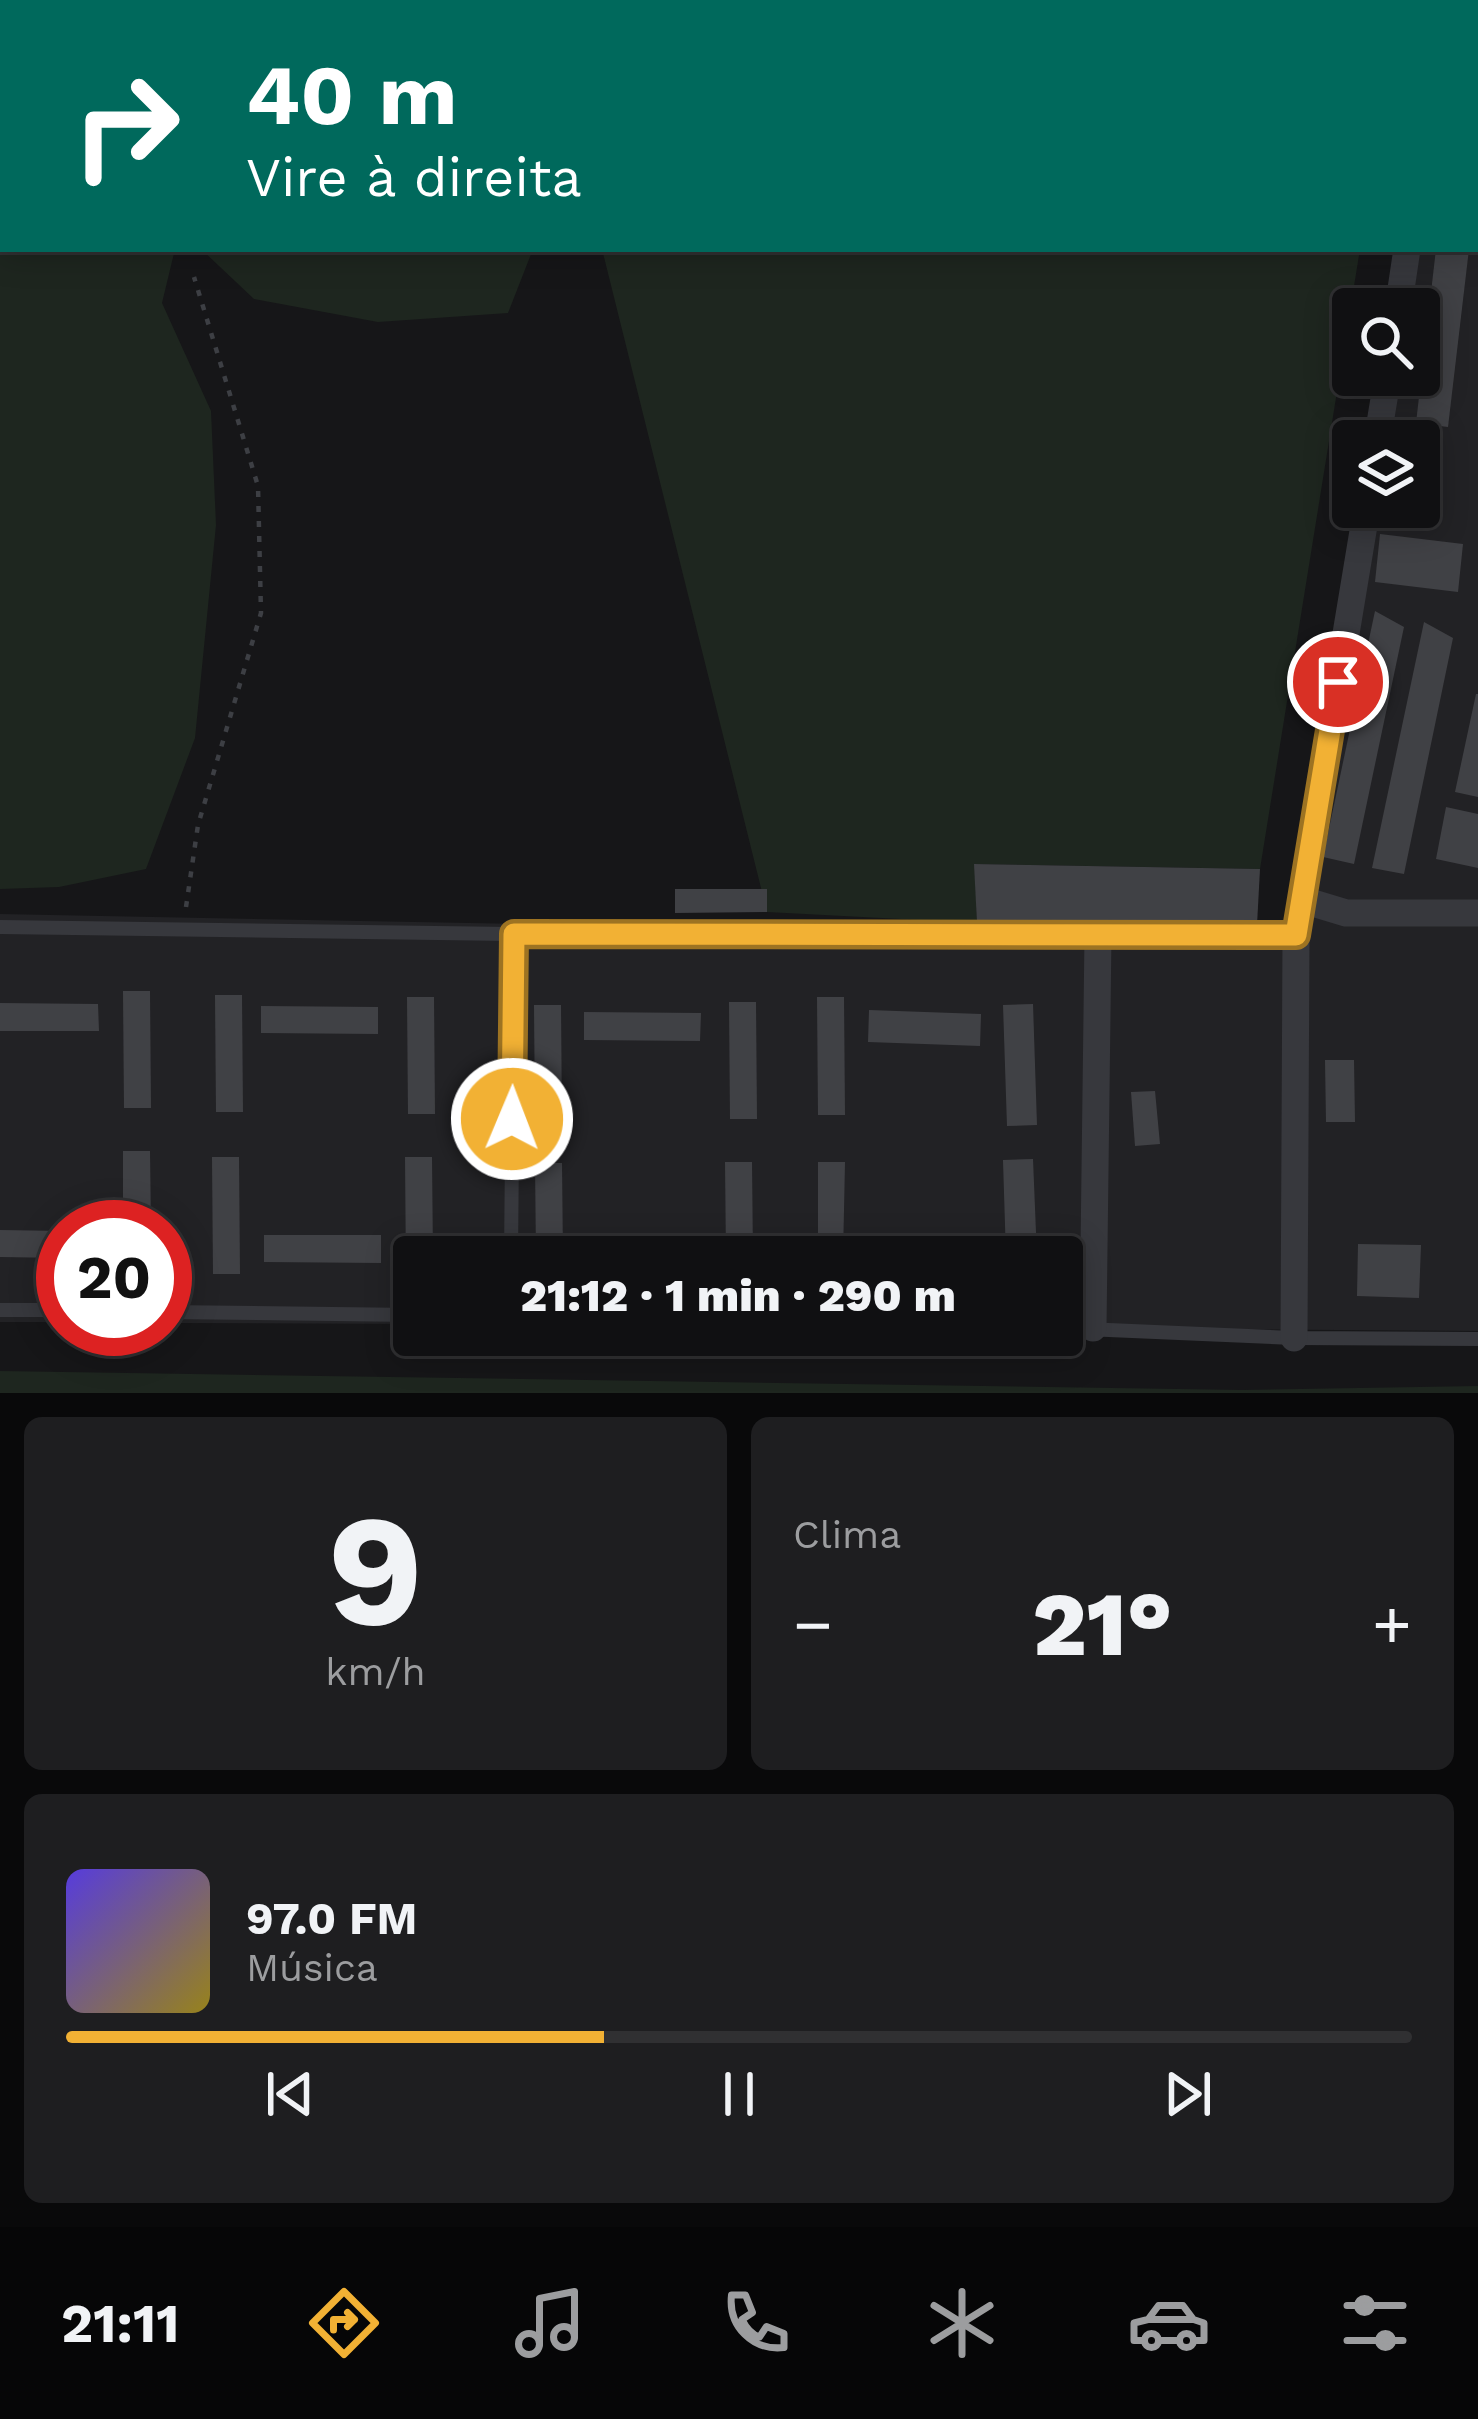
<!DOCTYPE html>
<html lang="pt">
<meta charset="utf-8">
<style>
:root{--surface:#101012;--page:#1e1e20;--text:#f1f3f6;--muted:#9c9d9f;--line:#303032;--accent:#f2b134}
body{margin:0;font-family:"Work Sans",sans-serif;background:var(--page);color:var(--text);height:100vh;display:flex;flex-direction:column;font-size:45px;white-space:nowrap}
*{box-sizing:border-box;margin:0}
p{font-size:39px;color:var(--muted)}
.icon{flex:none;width:66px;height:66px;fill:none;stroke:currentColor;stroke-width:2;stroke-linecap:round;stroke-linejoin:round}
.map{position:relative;height:1393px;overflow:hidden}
.side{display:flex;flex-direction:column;gap:24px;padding:24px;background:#09090a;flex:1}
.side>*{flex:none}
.banner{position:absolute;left:0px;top:0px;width:1479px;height:252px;box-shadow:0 6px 30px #0003,0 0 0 3px var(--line);background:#00695c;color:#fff;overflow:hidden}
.controls{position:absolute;left:1332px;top:288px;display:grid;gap:24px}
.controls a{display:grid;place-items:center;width:108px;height:108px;border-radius:12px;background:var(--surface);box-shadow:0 6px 30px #0003,0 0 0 3px var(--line);font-size:60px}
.speed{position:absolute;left:36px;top:1200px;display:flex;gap:24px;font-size:60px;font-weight:700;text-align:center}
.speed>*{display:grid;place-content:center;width:156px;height:156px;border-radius:50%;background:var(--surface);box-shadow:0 6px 30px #0003,0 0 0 3px var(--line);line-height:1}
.speed .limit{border:18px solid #d22;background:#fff;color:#111}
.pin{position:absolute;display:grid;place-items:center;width:102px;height:102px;color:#fff;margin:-51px;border:6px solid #fff;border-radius:50%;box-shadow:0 3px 12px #0007}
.me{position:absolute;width:132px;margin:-66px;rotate:1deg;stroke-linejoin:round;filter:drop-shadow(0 0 9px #0008)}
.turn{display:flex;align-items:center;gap:42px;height:252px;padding:0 48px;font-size:54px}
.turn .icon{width:156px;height:156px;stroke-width:2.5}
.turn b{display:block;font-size:84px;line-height:102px}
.big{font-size:90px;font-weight:800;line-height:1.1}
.side .tile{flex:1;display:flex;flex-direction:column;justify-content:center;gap:18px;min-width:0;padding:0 42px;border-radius:18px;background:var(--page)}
.side .dial{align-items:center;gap:0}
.dial b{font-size:156px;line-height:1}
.song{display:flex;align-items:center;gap:36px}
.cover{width:144px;height:144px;border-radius:18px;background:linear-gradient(135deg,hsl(250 70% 55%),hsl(50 70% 35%))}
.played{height:12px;border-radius:6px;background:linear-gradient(90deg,var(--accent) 40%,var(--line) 40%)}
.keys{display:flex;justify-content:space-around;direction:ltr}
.heat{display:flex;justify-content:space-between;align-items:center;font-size:66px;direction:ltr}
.side .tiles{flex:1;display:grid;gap:24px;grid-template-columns:1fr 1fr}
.tile:last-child{grid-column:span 2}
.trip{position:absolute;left:393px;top:1236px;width:690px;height:120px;border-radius:12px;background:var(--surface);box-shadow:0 6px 30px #0003,0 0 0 3px var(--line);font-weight:800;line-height:120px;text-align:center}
.tab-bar{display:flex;height:192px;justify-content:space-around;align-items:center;background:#060607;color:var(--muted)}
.tab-bar .icon{width:84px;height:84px}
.tab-bar .current{color:var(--accent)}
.tab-bar b{font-size:54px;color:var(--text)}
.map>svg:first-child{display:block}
.built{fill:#222225}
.green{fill:#1e261f}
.building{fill:#404145}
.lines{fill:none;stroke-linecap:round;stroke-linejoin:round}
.path{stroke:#3d3f44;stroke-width:4.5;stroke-dasharray:6 9;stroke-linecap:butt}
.lane{stroke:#37383d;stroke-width:14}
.street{stroke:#37383d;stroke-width:27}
.route-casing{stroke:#9d7322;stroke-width:30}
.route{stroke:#f2b134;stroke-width:21}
</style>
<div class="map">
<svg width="1478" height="1393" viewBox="0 0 1478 1393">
<rect width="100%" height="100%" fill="#161618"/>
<path class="built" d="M1446,0h32v1331l-416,-3v-71h-648v67l-249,-1v-96h-102v95h-63v-408l1295,25 72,-432h52v-66h-42l11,-66h31v-66h-21l9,-60h69v-246h-31z"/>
<g class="green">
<path d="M0,0h1400l-1397,3v246h172l-13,54 49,108 5,114 -21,213 -49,131 -87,18 -59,2z"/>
<path d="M201,249h332l-25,64 -130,9 -124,-23z"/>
<path d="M602,249h758l-100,620 -285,-5 2,59 -210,-11z"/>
<path d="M0,1371l1242,19 236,-4v7h-1478z"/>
</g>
<g class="building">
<path d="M1436,249h33l-21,178 -32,-4z"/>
<path d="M1380,534l83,10 -5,48 -83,-10z"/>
<path d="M1375,611l29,16 -50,237 -31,-7z"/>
<path d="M1424,622l29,16 -49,236 -32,-6z"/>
<path d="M1476,694h2v103l-23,-5z"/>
<path d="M1446,807l32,7v54l-42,-9z"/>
<path d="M974,864l286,5 -3,56 -280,-2z"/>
<path d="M675,889h92v23l-92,1z"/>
<path d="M123,991h27l1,117h-27z"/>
<path d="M215,995h27l1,117h-27z"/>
<path d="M407,997h27l1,117h-27z"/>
<path d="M817,997h27l1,118h-27z"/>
<path d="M729,1002h27l1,117h-27z"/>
<path d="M0,1003l98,1 1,27h-99z"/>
<path d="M1033,1004l4,121 -30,1 -4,-121z"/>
<path d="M534,1005h27l1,117 -27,1z"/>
<path d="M261,1006l117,1v27l-117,-1z"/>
<path d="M869,1010l112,4 -1,32 -112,-4z"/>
<path d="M584,1012l117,1 -1,28 -116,-1z"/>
<path d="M1325,1060h29l1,62h-29z"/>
<path d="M1155,1091l5,53 -25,2 -4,-54z"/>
<path d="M123,1151h27l1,76h-28z"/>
<path d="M212,1157h27l1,117h-27z"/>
<path d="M405,1157h27l1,100h-19v18h-8z"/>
<path d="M1033,1159l4,98h-31l-3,-97z"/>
<path d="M725,1162h27l1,95h-27z"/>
<path d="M818,1162h27l-2,95h-25z"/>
<path d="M535,1163h27l1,94h-27z"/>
<path d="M0,1230l63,1v27l-63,-1z"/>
<path d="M264,1235h117v28l-117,-1z"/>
<path d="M584,1235l117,1v21h-117z"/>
<path d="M852,1236l137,3v18h-137z"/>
<path d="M1358,1244l63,1 -2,53 -62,-2z"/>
</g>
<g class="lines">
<path class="path" d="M186,907l12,-82 63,-212 -3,-127 -64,-209"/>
<g class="lane">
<path d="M0,927l514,7 782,1"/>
<path d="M511,1257l3,-323"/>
<path d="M0,1310h63"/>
<path d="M165,1312l249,3"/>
<path d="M1062,1328l232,10 184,1"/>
</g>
<g class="street">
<path d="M1445,3l1,-3"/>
<path d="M1398,309l9,-60"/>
<path d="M1377,441l11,-66"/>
<path d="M1303,900l43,13h132"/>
<path d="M1093,1328l5,-393"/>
<path d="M1294,1338l2,-403 71,-428"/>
</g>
</g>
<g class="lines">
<defs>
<path id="route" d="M512,1119l2,-185 782,1 42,-253"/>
</defs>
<use href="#route" class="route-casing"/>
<use href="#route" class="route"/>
</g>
</svg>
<div class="controls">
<a><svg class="icon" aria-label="search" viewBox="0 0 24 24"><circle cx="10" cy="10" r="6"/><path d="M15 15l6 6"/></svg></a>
<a><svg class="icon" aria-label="layers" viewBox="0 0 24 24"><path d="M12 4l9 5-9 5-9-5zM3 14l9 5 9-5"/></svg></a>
</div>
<div class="speed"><div class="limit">20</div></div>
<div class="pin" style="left:1338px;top:682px;background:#d93025"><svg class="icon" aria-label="arrive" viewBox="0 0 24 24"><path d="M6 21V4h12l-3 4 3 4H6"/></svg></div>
<svg class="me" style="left:512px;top:1119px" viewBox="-20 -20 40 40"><circle r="17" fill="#f2b134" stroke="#fff" stroke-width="3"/><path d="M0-11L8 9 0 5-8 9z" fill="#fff"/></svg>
<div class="trip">21:12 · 1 min · 290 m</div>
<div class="banner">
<div class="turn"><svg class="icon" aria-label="right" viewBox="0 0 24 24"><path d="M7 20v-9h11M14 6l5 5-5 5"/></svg><div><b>40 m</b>Vire à direita</div></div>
</div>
</div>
<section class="side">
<div class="tiles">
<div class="tile dial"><b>9</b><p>km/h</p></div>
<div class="tile"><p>Clima</p>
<div class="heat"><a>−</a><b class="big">21°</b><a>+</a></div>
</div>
<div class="tile">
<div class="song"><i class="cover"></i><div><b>97.0 FM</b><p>Música</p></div></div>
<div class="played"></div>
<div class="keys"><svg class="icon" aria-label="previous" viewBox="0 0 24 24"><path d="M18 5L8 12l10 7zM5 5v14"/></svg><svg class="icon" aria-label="pause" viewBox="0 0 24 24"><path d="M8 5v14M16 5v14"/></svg><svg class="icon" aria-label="next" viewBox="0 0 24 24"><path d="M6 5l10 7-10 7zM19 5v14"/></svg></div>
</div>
</div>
</section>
<nav class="tab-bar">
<b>21:11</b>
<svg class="icon current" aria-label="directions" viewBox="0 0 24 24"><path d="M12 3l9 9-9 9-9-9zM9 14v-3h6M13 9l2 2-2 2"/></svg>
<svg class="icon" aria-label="music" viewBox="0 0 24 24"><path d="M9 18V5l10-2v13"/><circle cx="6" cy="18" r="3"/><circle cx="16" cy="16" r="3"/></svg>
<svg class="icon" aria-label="phone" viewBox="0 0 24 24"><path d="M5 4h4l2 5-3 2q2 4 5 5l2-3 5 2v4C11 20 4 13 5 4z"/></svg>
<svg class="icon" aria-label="climate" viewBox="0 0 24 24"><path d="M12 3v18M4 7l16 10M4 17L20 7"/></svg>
<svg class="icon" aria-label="car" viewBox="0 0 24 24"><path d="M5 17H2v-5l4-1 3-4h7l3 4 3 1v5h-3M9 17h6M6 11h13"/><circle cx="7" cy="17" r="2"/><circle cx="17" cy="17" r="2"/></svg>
<svg class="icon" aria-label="filters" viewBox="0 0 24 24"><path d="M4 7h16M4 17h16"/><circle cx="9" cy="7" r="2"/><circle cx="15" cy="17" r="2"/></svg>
</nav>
